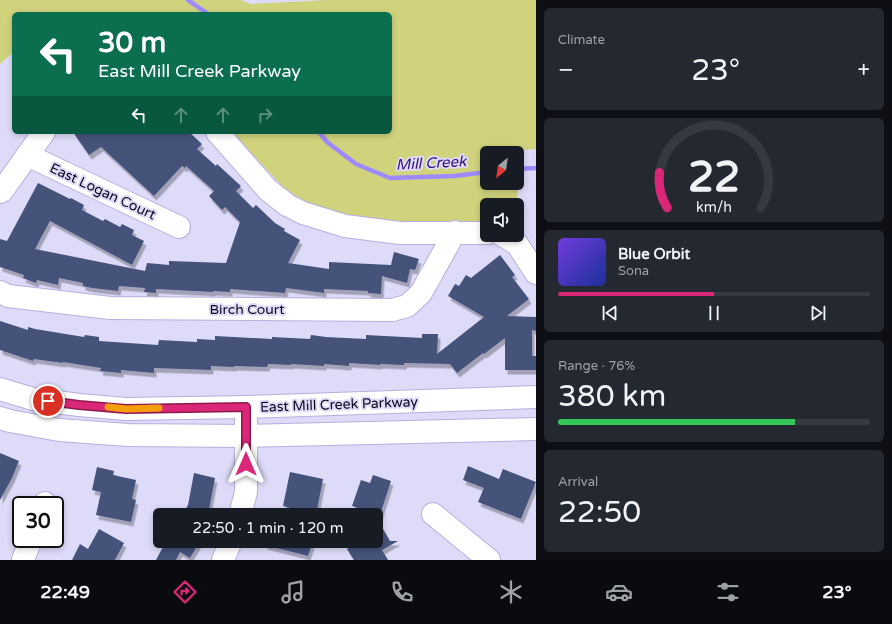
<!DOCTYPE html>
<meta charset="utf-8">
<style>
:root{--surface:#171b24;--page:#242831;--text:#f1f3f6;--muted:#9ea1a6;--line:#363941;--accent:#db2777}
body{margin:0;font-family:"Varela Round",sans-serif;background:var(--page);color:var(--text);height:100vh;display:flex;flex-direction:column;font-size:15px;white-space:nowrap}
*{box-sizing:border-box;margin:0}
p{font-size:13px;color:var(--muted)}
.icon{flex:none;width:22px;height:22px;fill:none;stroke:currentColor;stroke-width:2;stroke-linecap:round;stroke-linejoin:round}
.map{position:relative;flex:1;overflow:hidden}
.sheet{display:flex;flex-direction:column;gap:8px;padding:8px;background:#0d0f14;width:356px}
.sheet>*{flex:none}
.top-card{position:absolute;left:12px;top:12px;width:380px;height:122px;border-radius:6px;box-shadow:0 2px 6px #0003;background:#0b6e4f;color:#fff;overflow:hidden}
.needle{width:26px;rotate:209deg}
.fabs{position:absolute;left:480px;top:146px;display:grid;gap:8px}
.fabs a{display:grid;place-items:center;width:44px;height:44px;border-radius:6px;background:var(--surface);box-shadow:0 2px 6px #0003;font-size:20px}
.speed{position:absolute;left:12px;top:496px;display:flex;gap:8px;font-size:20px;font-weight:700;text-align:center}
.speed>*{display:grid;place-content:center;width:52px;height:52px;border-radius:50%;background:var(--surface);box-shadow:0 2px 6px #0003;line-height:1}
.speed .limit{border:2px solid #111;border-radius:6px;background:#fff;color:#111}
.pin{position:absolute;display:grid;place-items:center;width:34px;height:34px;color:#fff;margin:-17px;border:2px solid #fff;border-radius:50%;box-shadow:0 1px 4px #0007}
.me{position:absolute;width:44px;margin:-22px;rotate:0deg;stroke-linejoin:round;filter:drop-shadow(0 0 3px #0008)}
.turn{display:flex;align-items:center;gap:14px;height:84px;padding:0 20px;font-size:18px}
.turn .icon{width:52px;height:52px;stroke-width:2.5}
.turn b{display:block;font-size:28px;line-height:34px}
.lanes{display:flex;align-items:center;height:38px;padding:0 20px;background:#0003;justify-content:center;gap:20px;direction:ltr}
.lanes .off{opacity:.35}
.big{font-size:30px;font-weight:600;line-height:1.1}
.sheet .card{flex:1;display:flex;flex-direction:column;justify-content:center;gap:6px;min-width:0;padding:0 14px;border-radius:6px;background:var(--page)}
.sheet .dial{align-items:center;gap:0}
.dial svg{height:104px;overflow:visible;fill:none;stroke:var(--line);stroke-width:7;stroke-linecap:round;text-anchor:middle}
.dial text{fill:var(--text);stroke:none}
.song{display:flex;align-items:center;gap:12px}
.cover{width:48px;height:48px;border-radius:6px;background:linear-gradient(135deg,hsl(260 70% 55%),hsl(230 70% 35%))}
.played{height:4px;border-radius:2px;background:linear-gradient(90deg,var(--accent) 50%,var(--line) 50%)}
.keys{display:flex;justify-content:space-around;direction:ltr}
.heat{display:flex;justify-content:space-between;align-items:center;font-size:22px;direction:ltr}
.charge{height:6px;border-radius:3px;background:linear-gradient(90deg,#34c759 76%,var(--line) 0)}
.trip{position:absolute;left:153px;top:508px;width:230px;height:40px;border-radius:6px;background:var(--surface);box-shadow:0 2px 6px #0003;font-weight:600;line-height:40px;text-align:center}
.tabs{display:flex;height:64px;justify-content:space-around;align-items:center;background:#090b0e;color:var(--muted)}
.tabs .icon{width:28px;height:28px}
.tabs .on{color:var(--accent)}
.tabs b{font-size:18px;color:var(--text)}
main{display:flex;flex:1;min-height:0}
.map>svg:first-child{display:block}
.green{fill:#d0d27c;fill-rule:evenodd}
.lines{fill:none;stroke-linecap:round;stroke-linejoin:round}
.stream{stroke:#9e8afd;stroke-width:4.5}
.building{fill:#45527a;filter:url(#shadow)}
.minor-casing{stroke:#b5b0df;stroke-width:24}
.minor{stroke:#fff;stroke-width:22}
.route-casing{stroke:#8e194d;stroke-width:10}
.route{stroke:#db2777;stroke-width:7}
.slow{stroke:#f59e0b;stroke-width:7}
.labels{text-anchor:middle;stroke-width:4;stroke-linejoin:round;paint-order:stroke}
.street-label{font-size:14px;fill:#0c0a1a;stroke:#dddbf8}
.water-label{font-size:15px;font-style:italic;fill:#351278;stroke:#dddbf8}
</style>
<main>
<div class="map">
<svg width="536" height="560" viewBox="0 0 536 560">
<defs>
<filter id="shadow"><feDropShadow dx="2.5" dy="4.5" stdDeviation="0" flood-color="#0004"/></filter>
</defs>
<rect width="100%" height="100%" fill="#dddbf8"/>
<path class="green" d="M0,0h240l11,4 78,-4h207v149l-13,1 -7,55h-29v17l-69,2 -41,-3 -32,-5 -22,-7 -23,-10 -18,-13 -50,-54h158v-118h-376v41l-3,-1 -11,10zM487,153h30v30h-30z"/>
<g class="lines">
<g class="stream">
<path d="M188,0l20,14"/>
<path d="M319,132l8,10 29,22 34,14 64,-2 33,-4"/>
<path d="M517,169l19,-1"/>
</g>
</g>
<g class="building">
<path d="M73,132h116l13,12 -5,5 19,17 1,-2 24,22 -5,5 17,17 3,-3 19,18 10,6 -1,2 16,9 -12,23 41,6v-7l62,3 3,-13 25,7 -4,11 -5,-1 -3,14 -25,-7 -1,18 -13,-1v-2l-44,-2v4l-38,-5 -1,5 -55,-4v3l-17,-1v1l-57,-3v4l-12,-1 1,-4 -26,-2 -1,5 -26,-3 -9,-2v-3l-24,-5 -1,7 -21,-5 -1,3 -13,-5 1,-3 -24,-8v-28l7,2 31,-58 32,16 1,-1 13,7 -2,5 21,11 2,-2 15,8 2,-3 12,6 -2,5 12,6 -12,24 -82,-44 -15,28 110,22 2,-8 22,2v-4l57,2 14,-41 -15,-15 -3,3 -13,-14 5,-5 -28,-25 -1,2 -3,-2 -28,30 -53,-49 -12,8z"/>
<path d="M500,255l15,20 -3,2 17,22 -22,17 29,1v14l-4,-1v26h4v14h-31v-32l-21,16 -1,-1 -26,20 -7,-9 -46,-1v2l-24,-1v1l-31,-2v3l-25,-2v2l-33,-2v1l-23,-1 -1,3 -33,-1v1l-23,-1v4l-57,-2v5l-33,-3v3l-21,-2 1,-3 -38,-6v1l-29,-4 -1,2 -33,-11v-29l28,9v-3l7,2 49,8 1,-2 14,2v4l59,4 1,-5 38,2v-3l18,1v-4l57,3v-2l38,2 1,-4 15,2 40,2v-4l56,3v-4h16l-1,20 47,-37 -36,-21 7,-12 4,2 7,-11 5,3z"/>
<path d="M0,453l19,8 -7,17 -12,22z"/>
<path d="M468,466l31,13 4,-10 33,13 -15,37 -43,-17 6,-14 -21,-8z"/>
<path d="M97,467l17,4 -1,4 23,5 -4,19 4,1 -5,22 -35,-7 5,-23 -9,-2z"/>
<path d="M290,472l33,7 -7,36h-23l1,-6 -11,-3z"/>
<path d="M194,473l21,5 -7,37h-26l6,-10z"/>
<path d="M373,475l18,6 -11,34 -28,-9 9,-26 9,3z"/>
<path d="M376,517l14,24h8l-16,9 6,10h-34l-7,-11 13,-8h16z"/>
<path d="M99,529l25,14 -9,17h-43l8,-16 8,5z"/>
<path d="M161,541h39l-10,17 -10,-6 -4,8h-20l9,-17z"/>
<path d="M266,541h47l-5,15 -43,-11z"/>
</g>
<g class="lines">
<defs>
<g id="minor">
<path d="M217,132l51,58 19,15 16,8 42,13 55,7h87"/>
<path d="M27,155l152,72"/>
<path d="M0,192l2,-1 42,-59"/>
<path d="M502,235l15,9 19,29"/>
<path d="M0,292l8,4 102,12 282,2 15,-4 14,-13 34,-61"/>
<path d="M0,389l33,10 46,6 47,4 120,-2 290,-10"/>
<path d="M0,418l10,3 49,9 69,5 118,1 290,-7"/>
<path d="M44,505l1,-2"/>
<path d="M433,514l56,46"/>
<path d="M240,515l6,-23v-72"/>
<path d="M23,560l8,-21"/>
<path d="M223,560l8,-19"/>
</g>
</defs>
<use href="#minor" class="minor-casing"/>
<use href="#minor" class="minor"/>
</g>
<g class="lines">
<defs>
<path id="route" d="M48,401l31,4 47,4 120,-2v57"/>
</defs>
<use href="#route" class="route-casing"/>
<use href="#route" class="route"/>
<path class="slow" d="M108,407l18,2 33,-1"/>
</g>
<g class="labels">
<g class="street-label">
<text transform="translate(103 191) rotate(25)" y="5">East Logan Court</text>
<text x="247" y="314">Birch Court</text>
<text transform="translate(339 404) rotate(-2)" y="5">East Mill Creek Parkway</text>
</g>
<g class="water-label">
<text transform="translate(431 163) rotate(-3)" y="5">Mill Creek</text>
</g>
</g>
</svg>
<div class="fabs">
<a><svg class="needle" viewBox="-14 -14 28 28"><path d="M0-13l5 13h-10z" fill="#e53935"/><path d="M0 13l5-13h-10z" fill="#9ea1a6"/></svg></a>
<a><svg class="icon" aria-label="sound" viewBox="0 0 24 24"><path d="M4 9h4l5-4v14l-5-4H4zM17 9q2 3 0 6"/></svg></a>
</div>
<div class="speed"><div class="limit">30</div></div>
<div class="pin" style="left:48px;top:401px;background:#d93025"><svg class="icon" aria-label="arrive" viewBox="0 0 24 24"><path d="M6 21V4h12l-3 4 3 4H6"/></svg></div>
<svg class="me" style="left:246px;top:464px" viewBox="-20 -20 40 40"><path d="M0-17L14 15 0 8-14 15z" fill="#db2777" stroke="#fff" stroke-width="4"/></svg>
<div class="trip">22:50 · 1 min · 120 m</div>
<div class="top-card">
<div class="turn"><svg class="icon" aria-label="left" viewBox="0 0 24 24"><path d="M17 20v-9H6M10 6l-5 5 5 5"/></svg><div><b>30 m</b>East Mill Creek Parkway</div></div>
<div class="lanes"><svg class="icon" aria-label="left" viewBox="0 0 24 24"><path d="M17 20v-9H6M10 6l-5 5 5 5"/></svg><svg class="icon off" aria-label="ahead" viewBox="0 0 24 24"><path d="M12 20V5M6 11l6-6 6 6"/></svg><svg class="icon off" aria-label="ahead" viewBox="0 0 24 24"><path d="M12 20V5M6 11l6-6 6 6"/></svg><svg class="icon off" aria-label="right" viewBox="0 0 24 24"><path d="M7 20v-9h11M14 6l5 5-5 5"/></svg></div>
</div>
</div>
<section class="sheet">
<div class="card"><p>Climate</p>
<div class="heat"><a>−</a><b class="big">23°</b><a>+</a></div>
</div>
<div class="card dial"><svg viewBox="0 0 100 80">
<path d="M14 69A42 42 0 1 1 86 69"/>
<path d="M14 69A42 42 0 0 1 8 42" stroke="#db2777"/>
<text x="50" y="56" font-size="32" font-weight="700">22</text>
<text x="50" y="72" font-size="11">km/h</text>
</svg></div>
<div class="card">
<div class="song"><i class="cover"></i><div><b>Blue Orbit</b><p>Sona</p></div></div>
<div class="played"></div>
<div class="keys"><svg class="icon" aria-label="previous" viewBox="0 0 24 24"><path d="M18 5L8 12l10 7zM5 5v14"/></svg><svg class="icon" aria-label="pause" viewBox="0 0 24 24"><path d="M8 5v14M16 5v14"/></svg><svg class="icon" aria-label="next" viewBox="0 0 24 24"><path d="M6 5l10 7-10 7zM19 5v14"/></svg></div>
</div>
<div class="card"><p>Range · 76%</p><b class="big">380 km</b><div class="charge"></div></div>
<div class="card"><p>Arrival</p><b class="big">22:50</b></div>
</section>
</main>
<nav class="tabs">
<b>22:49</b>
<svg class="icon on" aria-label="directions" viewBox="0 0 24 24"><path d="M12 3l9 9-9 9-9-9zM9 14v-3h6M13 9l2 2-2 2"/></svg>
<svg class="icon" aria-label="music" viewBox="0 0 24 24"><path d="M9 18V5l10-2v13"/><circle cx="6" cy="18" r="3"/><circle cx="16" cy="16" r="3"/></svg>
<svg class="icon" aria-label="phone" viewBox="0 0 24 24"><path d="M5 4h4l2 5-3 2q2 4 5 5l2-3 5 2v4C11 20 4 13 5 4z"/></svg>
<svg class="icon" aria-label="climate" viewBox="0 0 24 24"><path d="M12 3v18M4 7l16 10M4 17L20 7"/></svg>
<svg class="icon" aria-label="car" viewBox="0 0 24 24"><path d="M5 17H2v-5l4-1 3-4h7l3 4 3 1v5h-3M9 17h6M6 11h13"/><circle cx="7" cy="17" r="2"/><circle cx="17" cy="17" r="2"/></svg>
<svg class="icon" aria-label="filters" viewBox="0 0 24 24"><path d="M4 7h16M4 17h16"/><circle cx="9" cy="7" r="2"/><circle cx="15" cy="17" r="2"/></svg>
<b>23°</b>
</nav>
